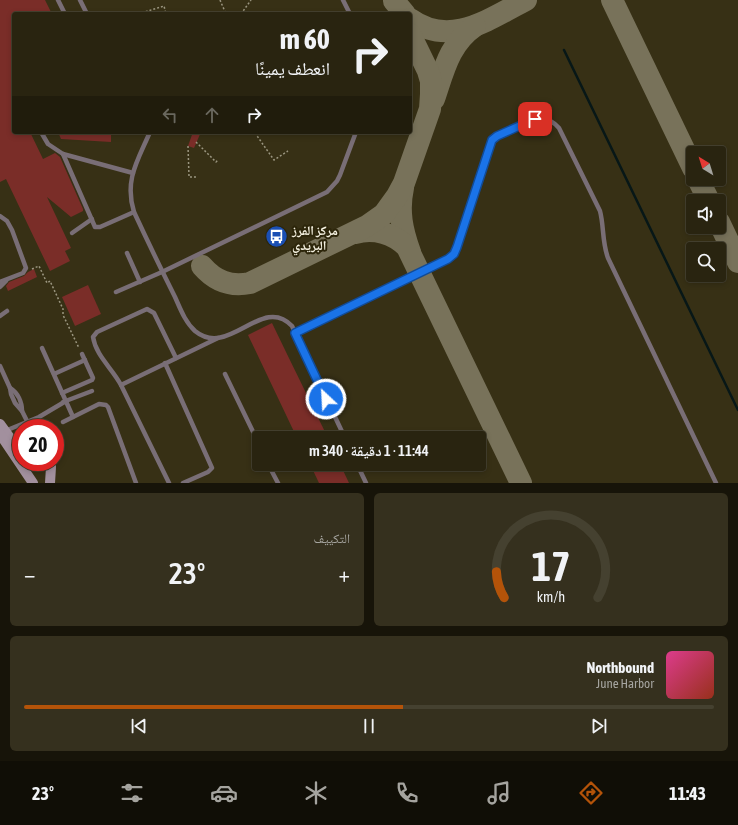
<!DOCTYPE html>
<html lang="ar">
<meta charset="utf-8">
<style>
:root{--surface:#292410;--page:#35301e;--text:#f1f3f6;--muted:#a5a49f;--line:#454130;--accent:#b45309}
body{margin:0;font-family:"Asap Condensed","Noto Naskh Arabic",sans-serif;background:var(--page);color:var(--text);direction:rtl;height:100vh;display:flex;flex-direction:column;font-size:15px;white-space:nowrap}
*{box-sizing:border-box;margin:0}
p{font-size:13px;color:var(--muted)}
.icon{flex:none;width:22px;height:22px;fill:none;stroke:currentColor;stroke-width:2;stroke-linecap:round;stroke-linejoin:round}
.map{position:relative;height:483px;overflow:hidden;direction:ltr}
.side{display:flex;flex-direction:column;gap:10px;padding:10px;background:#171409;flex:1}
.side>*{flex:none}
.hud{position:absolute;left:12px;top:12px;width:400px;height:122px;border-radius:4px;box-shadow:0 2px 6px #0003,0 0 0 1px var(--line);direction:rtl;background:#292410;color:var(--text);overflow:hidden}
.needle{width:26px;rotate:322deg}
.controls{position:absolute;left:686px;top:146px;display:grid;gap:8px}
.controls a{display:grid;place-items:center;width:40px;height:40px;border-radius:4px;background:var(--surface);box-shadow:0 2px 6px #0003,0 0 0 1px var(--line);font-size:20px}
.speed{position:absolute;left:12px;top:419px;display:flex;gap:8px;font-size:20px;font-weight:700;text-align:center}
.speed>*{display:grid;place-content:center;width:52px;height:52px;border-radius:50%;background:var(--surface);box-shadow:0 2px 6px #0003,0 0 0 1px var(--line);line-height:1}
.speed .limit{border:6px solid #d22;background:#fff;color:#111}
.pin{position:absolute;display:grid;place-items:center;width:34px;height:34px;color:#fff;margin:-17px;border-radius:8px;box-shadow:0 2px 6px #0006}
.me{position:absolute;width:44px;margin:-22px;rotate:335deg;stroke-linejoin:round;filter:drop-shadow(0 0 3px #0008)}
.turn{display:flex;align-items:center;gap:14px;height:84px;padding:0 16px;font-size:18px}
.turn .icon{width:52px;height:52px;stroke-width:2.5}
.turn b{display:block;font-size:28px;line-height:34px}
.lanes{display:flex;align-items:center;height:38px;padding:0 16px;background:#0003;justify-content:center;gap:20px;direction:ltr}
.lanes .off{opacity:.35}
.big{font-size:30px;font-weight:600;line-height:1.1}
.side .tile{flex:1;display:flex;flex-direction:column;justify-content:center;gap:6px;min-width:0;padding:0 14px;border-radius:6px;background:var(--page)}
.side .dial{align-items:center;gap:0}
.dial svg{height:104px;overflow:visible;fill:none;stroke:var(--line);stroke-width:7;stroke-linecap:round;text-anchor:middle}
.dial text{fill:var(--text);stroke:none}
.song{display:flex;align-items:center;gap:12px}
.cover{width:48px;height:48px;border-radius:6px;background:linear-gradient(135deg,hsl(330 70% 55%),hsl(10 70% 35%))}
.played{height:4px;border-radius:2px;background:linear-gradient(90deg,var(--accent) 55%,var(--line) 55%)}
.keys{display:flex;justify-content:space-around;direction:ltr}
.heat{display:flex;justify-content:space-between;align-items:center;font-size:22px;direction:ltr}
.side .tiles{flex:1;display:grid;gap:10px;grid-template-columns:1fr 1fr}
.tile:last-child{grid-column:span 2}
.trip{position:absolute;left:252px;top:431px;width:234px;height:40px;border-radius:4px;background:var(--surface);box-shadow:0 2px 6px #0003,0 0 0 1px var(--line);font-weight:600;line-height:40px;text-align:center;direction:rtl}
.tabs{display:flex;height:64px;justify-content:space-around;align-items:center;background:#100e06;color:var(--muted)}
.tabs .icon{width:28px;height:28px}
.tabs .current{color:var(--accent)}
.tabs b{font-size:18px;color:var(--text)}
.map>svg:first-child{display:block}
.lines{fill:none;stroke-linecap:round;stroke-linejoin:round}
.stream{stroke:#071717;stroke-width:2.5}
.taxiway{stroke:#78725a;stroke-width:22}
.building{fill:#7a2d28}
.path{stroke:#9b9680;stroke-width:1.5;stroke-dasharray:2 2;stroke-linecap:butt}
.lane{stroke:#796e76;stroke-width:4.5}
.secondary{stroke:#a2909e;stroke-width:10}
.route-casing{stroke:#114b97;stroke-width:10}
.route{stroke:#1a73e8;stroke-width:7}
.labels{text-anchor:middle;stroke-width:4;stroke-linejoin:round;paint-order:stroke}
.poi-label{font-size:13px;font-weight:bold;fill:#f5f1e1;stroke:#2d260b;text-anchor:start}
</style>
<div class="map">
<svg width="738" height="483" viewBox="0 0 738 483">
<rect width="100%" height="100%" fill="#373015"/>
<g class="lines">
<path class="stream" d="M564,50l174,360"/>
<g class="taxiway">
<path d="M612,0l81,168"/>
<path d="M394,1l11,13"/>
<path d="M410,19c40,29 79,0 116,-19"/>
<path d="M434,99c10,-29 15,-55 41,-73"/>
<path d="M698,179l11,22"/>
<path d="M403,188c-5,23 -1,42 7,64"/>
<path d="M719,222l19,40"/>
<path d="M355,233c19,-5 38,0 52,14l114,236"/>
<path d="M202,266c13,15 28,21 48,17l117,-57 17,-12 13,-18 7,-13 26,-74 1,-15v-13l-3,-10 -18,-37"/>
</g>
</g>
<g class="building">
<path d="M0,0h45l7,14h-38v118h16l13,27 12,-6 5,4 23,52v2l-12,6 -24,-20 24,51 -6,3 5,10 -20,10 -44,-92 -6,3z"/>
<path d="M58,132h53v10l-50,-3z"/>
<path d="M193,132h8l-7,16 -6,-2z"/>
<path d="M34,269l3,8 -29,14 -2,-5 3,-4 15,-6 4,-4z"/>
<path d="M88,285l13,29 -26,12 -13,-29z"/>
<path d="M272,323l14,29 42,86h-31l-49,-103z"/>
<path d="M310,464h30l9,19h-30z"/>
</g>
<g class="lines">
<g class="path">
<path d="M220,0l6,14"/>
<path d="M138,14l26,-8 2,8"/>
<path d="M241,14l10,-14"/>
<path d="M255,133l19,27 14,-9"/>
<path d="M196,142l20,20 2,-2"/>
<path d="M188,146l1,31h7"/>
<path d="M32,269l7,-3 8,17 3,-2 13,28v6l16,33"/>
</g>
<g class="lane">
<path d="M58,0l7,14"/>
<path d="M80,0l7,14"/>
<path d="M343,0l7,14"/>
<path d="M41,132l7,12 15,10 70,19"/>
<path d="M150,132c-12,28 -26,48 -16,80 13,28 27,57 41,85 5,11 10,25 20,34 34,28 67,-37 97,-5l53,112"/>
<path d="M63,154l32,73h5l34,-15"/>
<path d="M0,216l7,5 5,9 14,38 -3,5 -23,9"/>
<path d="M72,233l20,-14"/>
<path d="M127,253l13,29"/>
<path d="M0,287l6,-6"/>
<path d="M116,292l46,-20 165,-80 10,-11 3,-6 16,-43"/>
<path d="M0,316l7,-5"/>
<path d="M295,333l153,-74 5,-5 4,-7 35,-107 5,-4 38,-17c10,-2 17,1 24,9l41,83c4,15 2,31 8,47l108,225"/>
<path d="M42,348l31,69"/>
<path d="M165,363l47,105 -4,4 -25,11"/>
<path d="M0,366l10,22 1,6 4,9 7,8 5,10"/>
<path d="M54,374l31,-14"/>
<path d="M225,374l34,70"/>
<path d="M121,385l97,-47"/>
<path d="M10,388c8,5 12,14 12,23"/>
<path d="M62,393l30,-13 1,-2 -11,-24"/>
<path d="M63,402l29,-11"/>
<path d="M63,422l36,-18 7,1 2,2 28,76"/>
<path d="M5,431l34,-14 27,-16"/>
<path d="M268,464l10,19"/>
<path d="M357,464l9,19"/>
<path d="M169,483l-48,-98c-9,-17 -25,-29 -28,-48l4,-5 50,-23 7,4 22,45"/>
</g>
<g class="secondary">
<path d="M0,424l13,18 8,6"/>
<path d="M0,434l33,49"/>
<path d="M50,483l1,-16 -1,-5"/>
</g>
</g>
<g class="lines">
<defs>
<path id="route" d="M326,399l-31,-66 153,-74 6,-5 3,-7 35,-107 5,-4 38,-17"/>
</defs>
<use href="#route" class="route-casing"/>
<use href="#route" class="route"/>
</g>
<defs>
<symbol id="bus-disc" viewBox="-11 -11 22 22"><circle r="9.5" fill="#1a4fb4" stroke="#2d260b"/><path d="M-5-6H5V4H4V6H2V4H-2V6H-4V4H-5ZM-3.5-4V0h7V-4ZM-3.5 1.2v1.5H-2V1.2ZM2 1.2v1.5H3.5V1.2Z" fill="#fff"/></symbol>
</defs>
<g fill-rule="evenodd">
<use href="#bus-disc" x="264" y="224" width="25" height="25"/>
</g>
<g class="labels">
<g class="poi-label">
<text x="292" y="235">مركز الفرز<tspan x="292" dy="15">البريدي</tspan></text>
</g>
</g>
</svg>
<div class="controls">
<a><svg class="needle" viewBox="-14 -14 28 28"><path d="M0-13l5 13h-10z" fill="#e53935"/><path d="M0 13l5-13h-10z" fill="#a5a49f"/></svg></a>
<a><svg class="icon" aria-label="sound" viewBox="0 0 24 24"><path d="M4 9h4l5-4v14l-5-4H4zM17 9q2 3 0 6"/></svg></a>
<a><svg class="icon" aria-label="search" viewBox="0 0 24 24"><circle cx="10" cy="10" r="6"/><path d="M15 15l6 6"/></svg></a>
</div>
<div class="speed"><div class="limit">20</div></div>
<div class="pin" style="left:535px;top:119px;background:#d93025"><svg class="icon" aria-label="arrive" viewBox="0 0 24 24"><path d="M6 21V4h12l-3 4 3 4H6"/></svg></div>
<svg class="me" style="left:326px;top:399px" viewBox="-20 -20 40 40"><circle r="17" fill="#1a73e8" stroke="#fff" stroke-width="3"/><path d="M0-11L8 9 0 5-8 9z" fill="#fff"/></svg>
<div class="trip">11:44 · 1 دقيقة · 340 m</div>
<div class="hud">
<div class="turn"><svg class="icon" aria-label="right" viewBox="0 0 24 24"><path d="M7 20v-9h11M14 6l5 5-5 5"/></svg><div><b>60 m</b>انعطف يمينًا</div></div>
<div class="lanes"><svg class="icon off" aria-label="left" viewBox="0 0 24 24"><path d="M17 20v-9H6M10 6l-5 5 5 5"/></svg><svg class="icon off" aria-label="ahead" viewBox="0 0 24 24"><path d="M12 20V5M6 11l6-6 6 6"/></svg><svg class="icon" aria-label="right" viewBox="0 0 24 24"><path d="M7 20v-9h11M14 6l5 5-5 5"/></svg></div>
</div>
</div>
<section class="side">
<div class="tiles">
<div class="tile dial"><svg viewBox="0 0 100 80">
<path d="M14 69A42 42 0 1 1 86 69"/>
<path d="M14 69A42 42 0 0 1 8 49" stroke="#b45309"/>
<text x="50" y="56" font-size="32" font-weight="700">17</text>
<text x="50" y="72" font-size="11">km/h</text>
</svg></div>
<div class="tile"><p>التكييف</p>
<div class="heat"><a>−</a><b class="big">23°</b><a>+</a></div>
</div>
<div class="tile">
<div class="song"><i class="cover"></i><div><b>Northbound</b><p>June Harbor</p></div></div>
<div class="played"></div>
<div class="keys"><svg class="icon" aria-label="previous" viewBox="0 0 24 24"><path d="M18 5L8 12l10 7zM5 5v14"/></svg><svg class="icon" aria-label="pause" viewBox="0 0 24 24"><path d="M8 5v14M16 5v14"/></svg><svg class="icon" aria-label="next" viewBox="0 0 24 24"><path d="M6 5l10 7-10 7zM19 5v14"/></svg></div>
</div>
</div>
</section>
<nav class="tabs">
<b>11:43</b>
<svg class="icon current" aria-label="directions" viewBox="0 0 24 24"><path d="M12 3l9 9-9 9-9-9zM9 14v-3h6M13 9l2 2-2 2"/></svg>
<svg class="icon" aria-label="music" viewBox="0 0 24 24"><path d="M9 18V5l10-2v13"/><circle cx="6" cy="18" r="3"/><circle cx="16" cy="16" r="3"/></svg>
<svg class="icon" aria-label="phone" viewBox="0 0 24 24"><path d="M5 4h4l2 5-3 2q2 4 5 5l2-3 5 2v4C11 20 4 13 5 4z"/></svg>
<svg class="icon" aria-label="climate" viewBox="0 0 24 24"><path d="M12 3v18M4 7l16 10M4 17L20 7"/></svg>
<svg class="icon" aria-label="car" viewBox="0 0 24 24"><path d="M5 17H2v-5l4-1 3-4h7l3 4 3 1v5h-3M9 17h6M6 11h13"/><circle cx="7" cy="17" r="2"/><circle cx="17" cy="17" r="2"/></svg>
<svg class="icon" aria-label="filters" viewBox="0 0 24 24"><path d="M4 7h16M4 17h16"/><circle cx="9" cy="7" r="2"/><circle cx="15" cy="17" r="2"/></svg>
<b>23°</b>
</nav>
